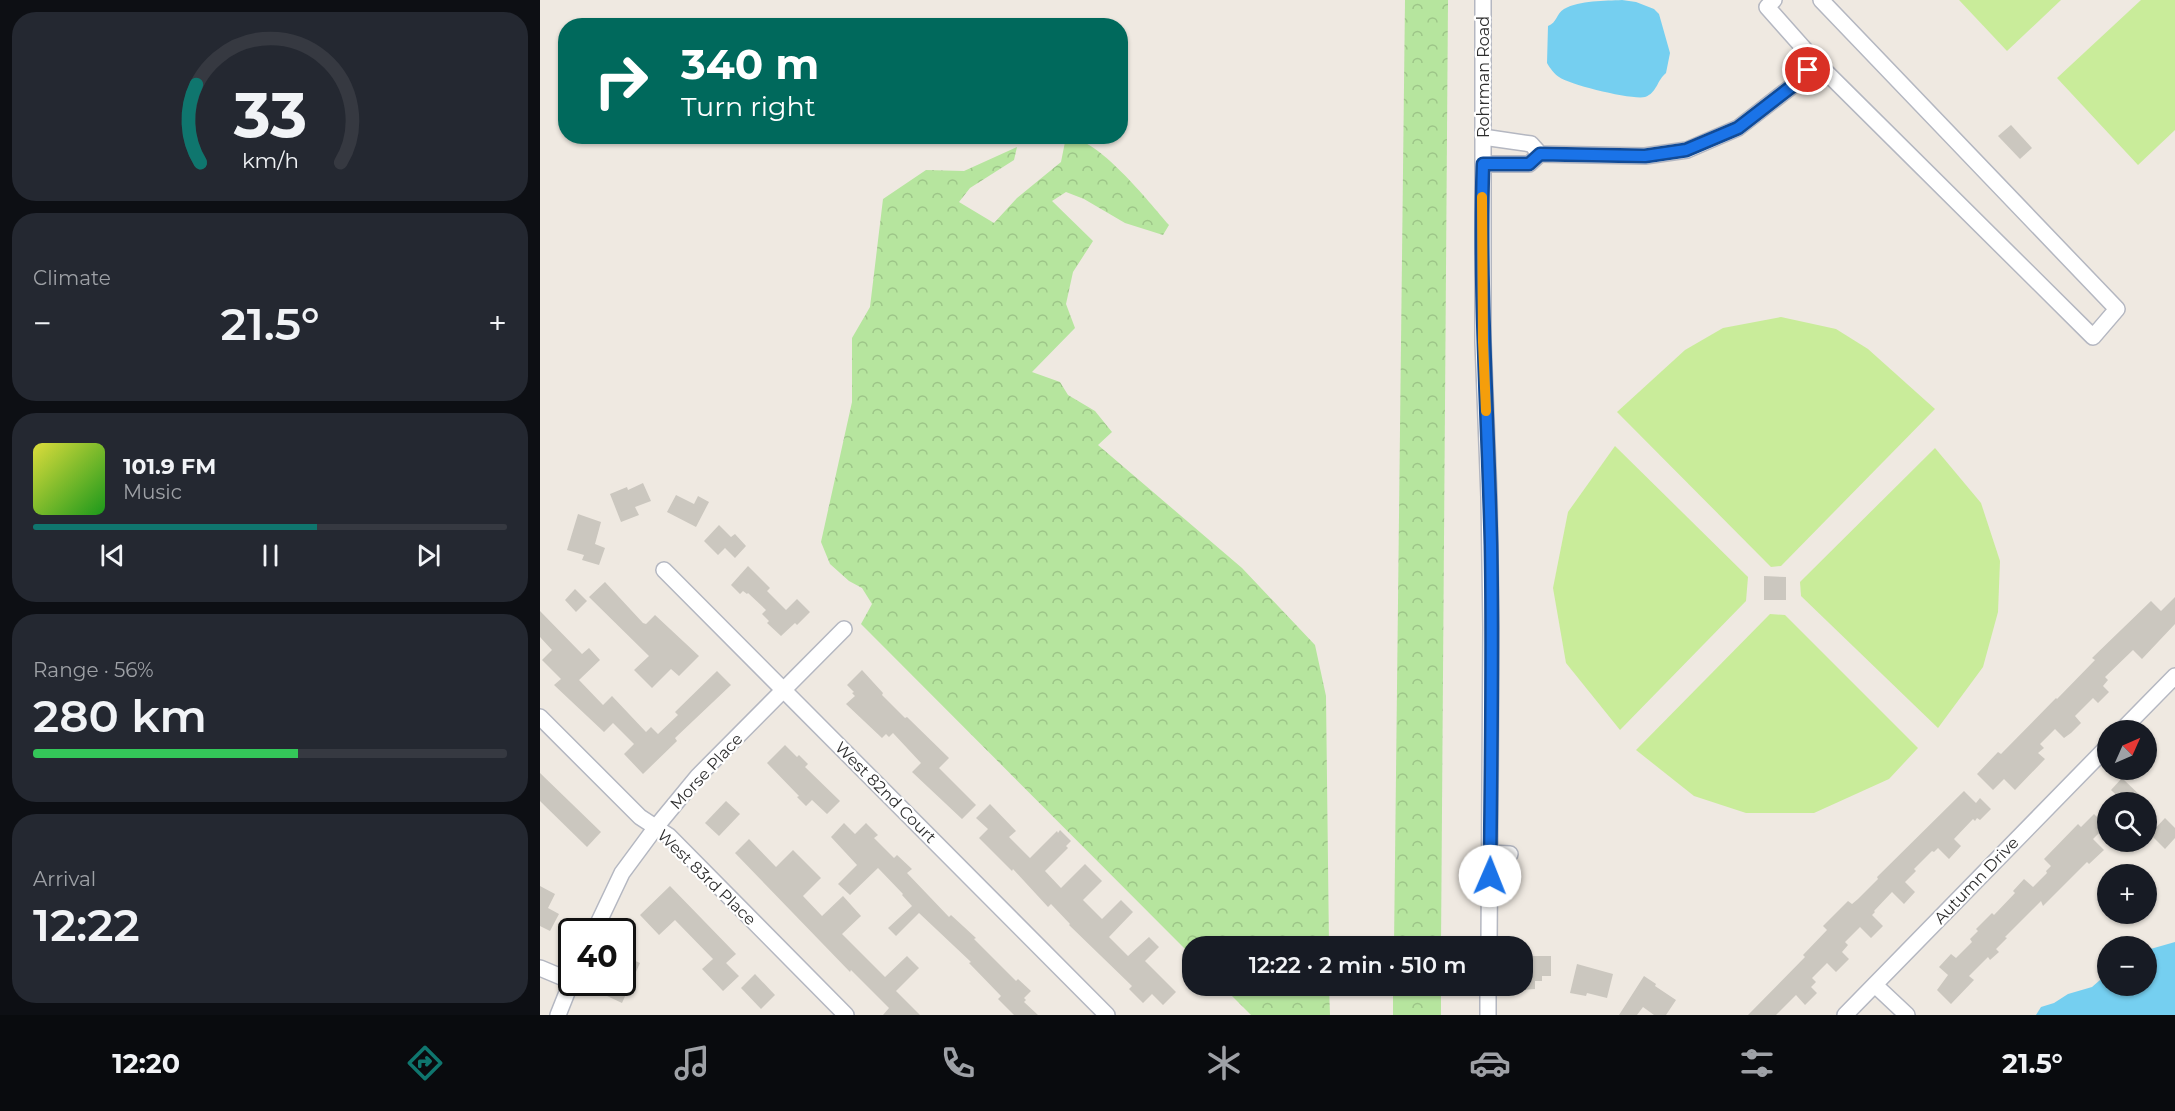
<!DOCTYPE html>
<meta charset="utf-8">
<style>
:root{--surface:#171b24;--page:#242831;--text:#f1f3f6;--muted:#9ea1a6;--line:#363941;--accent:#0f766e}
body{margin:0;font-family:Montserrat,sans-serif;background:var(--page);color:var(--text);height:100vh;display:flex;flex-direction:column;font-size:22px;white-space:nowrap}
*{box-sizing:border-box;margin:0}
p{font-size:20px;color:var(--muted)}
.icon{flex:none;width:33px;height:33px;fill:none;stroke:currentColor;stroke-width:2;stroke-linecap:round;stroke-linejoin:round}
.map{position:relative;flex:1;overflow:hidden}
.panel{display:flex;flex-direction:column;gap:12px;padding:12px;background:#0d0f14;width:540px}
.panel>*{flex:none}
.hud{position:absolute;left:18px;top:18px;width:570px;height:126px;border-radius:24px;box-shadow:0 2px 4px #0004;background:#00695c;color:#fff;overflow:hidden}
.needle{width:39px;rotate:45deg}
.buttons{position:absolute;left:1557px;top:720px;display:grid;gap:12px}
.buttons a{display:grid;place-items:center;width:60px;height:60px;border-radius:50%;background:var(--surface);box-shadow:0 2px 4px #0004;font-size:30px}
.speed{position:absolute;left:18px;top:918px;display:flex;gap:12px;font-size:30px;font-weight:700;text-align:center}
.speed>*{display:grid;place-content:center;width:78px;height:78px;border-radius:50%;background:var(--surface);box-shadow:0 2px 4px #0004;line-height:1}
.speed .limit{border:3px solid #111;border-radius:9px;background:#fff;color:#111}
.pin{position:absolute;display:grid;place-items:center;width:51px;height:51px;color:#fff;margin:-26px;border:3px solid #fff;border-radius:50%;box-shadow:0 2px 6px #0007}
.me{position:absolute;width:66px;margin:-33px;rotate:1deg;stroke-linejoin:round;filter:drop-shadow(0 0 4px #0008)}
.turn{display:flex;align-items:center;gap:21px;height:126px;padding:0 24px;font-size:27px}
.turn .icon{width:78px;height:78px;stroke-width:2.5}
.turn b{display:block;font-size:42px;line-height:51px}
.big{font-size:45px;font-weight:600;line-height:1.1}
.panel .card{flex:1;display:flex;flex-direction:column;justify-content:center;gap:9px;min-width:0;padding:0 21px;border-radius:24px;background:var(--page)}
.panel .dial{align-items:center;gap:0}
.dial svg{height:156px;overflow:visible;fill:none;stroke:var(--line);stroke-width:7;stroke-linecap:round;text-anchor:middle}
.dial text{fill:var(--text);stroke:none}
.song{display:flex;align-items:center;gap:18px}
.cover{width:72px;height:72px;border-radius:9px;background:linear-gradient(135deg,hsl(60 70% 55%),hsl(120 70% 35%))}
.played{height:6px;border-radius:3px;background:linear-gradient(90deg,var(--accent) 60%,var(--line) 60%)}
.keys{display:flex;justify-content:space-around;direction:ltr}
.heat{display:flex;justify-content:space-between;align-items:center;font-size:33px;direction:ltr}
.charge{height:9px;border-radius:4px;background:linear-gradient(90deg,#34c759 56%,var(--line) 0)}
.trip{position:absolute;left:642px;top:936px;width:351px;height:60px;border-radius:24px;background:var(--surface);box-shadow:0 2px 4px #0004;font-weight:600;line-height:60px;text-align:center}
.tabs{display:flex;height:96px;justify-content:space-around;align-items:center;background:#090b0e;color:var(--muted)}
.tabs .icon{width:42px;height:42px}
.tabs .on{color:var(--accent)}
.tabs b{font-size:27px;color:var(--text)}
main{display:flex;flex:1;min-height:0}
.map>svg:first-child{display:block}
.forest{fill:url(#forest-crowns)}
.pitch{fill:#c9ec9a}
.water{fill:#75cff0}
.building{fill:#cbc7bf}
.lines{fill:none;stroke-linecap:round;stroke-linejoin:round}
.minor-casing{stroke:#b4b7c1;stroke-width:18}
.minor{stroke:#fff;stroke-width:15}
.route-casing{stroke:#114b97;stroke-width:15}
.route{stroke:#1a73e8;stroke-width:10}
.slow{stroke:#f59e0b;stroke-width:10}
.labels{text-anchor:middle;stroke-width:4.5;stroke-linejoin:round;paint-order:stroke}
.street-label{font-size:16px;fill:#2e2e2e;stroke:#fff}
</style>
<main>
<section class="panel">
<div class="card dial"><svg viewBox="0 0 100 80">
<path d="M14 69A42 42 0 1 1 86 69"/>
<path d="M14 69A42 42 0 0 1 12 29" stroke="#0f766e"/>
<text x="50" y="56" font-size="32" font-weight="700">33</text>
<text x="50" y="72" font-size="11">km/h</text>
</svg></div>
<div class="card"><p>Climate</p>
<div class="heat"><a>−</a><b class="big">21.5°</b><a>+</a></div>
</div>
<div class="card">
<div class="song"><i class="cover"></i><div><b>101.9 FM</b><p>Music</p></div></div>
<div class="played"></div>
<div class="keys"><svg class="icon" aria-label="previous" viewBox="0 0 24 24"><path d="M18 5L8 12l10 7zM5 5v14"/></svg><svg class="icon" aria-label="pause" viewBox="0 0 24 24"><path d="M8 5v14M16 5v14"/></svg><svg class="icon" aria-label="next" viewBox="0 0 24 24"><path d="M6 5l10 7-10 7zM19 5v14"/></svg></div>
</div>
<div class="card"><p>Range · 56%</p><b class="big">280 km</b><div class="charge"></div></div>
<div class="card"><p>Arrival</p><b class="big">12:22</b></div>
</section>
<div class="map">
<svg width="1635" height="1015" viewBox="0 0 1635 1015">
<defs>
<pattern id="forest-crowns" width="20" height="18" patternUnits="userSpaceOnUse" patternTransform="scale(1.5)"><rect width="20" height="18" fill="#b6e59e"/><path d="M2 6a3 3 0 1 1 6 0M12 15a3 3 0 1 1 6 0" fill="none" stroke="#9dc588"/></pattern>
</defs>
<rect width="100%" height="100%" fill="#efe9e1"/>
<g class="forest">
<path d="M865,0h43l-7,946h-47z"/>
<path d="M526,137c31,-1 83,65 103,88l-6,10 -38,-12 -41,-24 -18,-7 -14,9 41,40 -20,31 -7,32 9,24 -43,44 28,10 8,13 27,16 17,21 -14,13 144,123 73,77 11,51 3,250h-137v10l-331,-332 11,-20 -10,-16 -13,-7 -19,-17 -9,-22 31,-140v-64l18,-31 13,-108 43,-29 38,1 53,-24 -3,13 -44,28 -11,14 35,21 23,-25 44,-36z"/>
<path d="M682,986h107l1,29h-79z"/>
<rect x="853" y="986" width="48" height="29"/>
</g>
<g class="pitch">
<path d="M1419,0h102l-54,51z"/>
<path d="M1601,0h34v130l-37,35 -81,-87z"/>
<path d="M1241,317l55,12 32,20 67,60 -154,157 -10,1 -154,-155 68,-62 38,-22z"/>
<path d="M1075,446l133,131 -2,24 -126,129 -54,-67 -13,-75 15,-76z"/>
<path d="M1395,448l46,55 19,58 -2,51 -15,55 -45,61 -137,-132 -1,-14z"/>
<path d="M1230,614l15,1 133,133 -29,31 -75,34h-68l-52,-17 -58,-46z"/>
</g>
<g class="water">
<path d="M1082,0l14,2 18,7 5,5 11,39 -4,20c-9,7 -9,20 -21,24 -13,3 -75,-12 -86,-20 -5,-3 -9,-9 -12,-14l1,-37c9,-3 8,-12 16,-17 16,-9 41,-8 58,-9z"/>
<path d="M1635,942v73h-139l5,-8 13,-4 14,-9 24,-7 15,-13 1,12h38l1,-36z"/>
</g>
<g class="building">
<path d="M1471,125l21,23 -12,11 -22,-23z"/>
<path d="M103,483l8,18 -16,6 4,8 -18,7 -11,-28 17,-7 1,3z"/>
<path d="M136,495l18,9 4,-8 11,6 -13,25 -29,-15z"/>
<path d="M38,514l23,8 -6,22 10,4 -6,17 -17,-5 2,-5 -17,-5z"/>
<path d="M179,525l12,12 4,-3 11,12 -11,12 -10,-10 -7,7 -14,-14z"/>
<path d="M208,566l22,22 -3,3 19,19 11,-11 13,13 -13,13 -2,-2 -14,13 -14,-13 2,-2 -7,-7 4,-4 -18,-17 -1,1 -4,-3 -3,3 -9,-9z"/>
<path d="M1224,576l22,1v23h-22z"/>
<path d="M65,582l38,41 3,1 9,-9 44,41 -20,20 -8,-7 -19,19 -18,-18 15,-14 -60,-59z"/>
<path d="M35,589l12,12 -11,11 -11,-12z"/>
<path d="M1635,597v27l-33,35 -9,-9 -28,27 3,3 -5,6 6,6 -11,11 -5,-5 -18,18 6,7 -10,10 -7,5 -9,-9 -15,15 4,4 -6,5 7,6 -30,31 -11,-11 -11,11 -16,-16 21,-22 3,2 55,-56 1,1 38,-39 -3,-2 59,-57 10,10z"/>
<path d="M0,611l42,43 7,-6 11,12 -21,20 24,25 9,-9 34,36 5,-5 7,7 20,-19 -3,-3 42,-41 14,14 -56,53 2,3 -34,33 -19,-20 10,-10 -21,-21 -9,9 -50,-47 7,-6 -19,-19 10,-10 -12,-13z"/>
<path d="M322,670l21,23 -1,2 23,23 2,-1 42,41 -10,10 37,37 -14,14 -50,-47 9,-9 -28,-30 -4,4 -3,-3 -4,4 -36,-34 9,-8 -3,-3 2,-1 -7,-7z"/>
<path d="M245,745l12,12 2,-2 9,9 -3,3 35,34 -13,13 -15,-14 -6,6 -9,-9 2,-1 -32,-33z"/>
<path d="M0,773l61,59 -14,15 -47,-46z"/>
<path d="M1582,778l25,24h-23l-13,-12z"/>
<path d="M1424,791l12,12 4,-5 11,11 -11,11 -3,-2 -2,3 -2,-2 -19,20 7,7 -12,13 -11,-11 -4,4 -2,-1 -18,18 2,2 -11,11 10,10 -11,12 -12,-12 -18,19 1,1 -3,3 11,11 -12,12 -11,-11 -15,15 3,3 -6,7 7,7 -13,13 -9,-9 -15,15 4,4 -5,5 6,6 -12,12 -9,-10 -20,20h-28l57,-58 -2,-2 24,-25 -4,-4 25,-25 4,3 6,-5 20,-20 -1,-2z"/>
<path d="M186,801l14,13 -21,22 -14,-13z"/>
<path d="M450,804l26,27 -7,6 21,21 27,-27 1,2 2,-3 11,11 -5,5 2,2 -23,23 16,17 24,-24 17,17 -19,19 19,19 19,-19 12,12 -24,25 19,19 21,-19 10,10 -14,14 31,31 -13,13 -11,-11 -9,9 -14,-14 3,-3 -63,-61 1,-1 -19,-20 -3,3 -35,-38 -1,2 -33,-33 9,-9 -12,-11z"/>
<path d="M1554,814l12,12 -13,13 11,11 -15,14 -2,-2 -44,44 -2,-5 -36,36 2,1 -11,11 3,3 -9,8 -2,-3 -19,19 5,4 -23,24 -14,-14 11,-15 -9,-8 12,-13 5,4 16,-16 -2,-3 8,-8 -2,-2 16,-16 2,2 21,-22 -2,-2 11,-12 9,8 14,-14 -1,-2 5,-5 -7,-7 34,-35 3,3z"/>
<path d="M1625,818l10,10v10l-10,11 -15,-15z"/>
<path d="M304,823l11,11 11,-11 12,12 -4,3 20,20 3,-3 15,14 -5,4 42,44 2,-2 25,23 -2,1 42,42 2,-2 13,12 -7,7 2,2 -2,2 14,13h-24l-16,-16 3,-3 -32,-33 2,-1 -52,-49 -23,23 -8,-8 24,-22 -10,-11 1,-1 -25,-26 -28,27 -12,-11 19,-19 -26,-28z"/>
<path d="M209,839l27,28 17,-17 28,28 -18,18 19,20 21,-20 18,20 -19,18 43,43 22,-21 12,12 -23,23 24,24h-37l6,-7 -38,-38 -1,2 -115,-119z"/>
<path d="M0,886l15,8 -7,14 11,6 -9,17 -10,-5z"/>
<path d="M130,886l66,68 -10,9 13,13 -16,15 -21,-22 11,-10 -38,-39 -16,15 -19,-20z"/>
<path d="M82,955l18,8 -18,40 -17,-8 5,-13h12z"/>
<path d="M982,956h29v20h-9v5h-7v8l-13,1z"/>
<path d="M1037,964l36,10 -6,24 -20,-5 -1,3 -16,-3z"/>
<path d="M215,974l20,21 -14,14 -20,-21z"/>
<path d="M1104,976l12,8 -1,2 21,14 -10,15h-12l-11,-8 -6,8h-18z"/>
</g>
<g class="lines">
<defs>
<g id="minor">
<path d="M943,0v342l6,155 2,130 -2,319"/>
<path d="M1234,0l-7,7 48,54 278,276 24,-28 -296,-309"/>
<path d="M943,137l48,7 9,10 105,2 42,-6 51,-22 62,-48 15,-19"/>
<path d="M943,164h46l11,-10"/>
<path d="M124,570l443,445"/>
<path d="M0,717l100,100 29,19 177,179"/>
<path d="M1582,730l53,-54"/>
<path d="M950,853l20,1"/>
<path d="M54,932l28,-59 34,-46 42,-51 146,-147"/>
<path d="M0,968l31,13"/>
<path d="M1335,985l32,30"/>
<path d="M18,1015l14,-35"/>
<path d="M948,1015v-29"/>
<path d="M1305,1015l263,-269"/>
</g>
</defs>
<use href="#minor" class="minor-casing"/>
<use href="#minor" class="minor"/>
</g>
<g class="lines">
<defs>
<path id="route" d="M950,876c1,-110 3,-221 1,-331 -3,-127 -12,-254 -8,-381h46l11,-10 105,2 41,-6 52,-22 62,-48 8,-10"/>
</defs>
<use href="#route" class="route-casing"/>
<use href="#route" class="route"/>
<path class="slow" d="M942,197l1,145 3,69"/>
</g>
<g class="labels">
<g class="street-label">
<text transform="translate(943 77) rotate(-90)" y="6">Rohrman Road</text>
<text transform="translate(166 771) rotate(-47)" y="6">Morse Place</text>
<text transform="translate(346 792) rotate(45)" y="6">West 82nd Court</text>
<text transform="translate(167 877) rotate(44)" y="6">West 83rd Place</text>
<text transform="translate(1436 880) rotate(-46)" y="6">Autumn Drive</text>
</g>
</g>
</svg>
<div class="buttons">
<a><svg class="needle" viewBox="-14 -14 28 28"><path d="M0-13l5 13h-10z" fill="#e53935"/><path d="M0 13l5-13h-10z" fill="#9ea1a6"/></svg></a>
<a><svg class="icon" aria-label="search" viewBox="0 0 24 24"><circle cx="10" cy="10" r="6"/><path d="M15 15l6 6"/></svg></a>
<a>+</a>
<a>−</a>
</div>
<div class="speed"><div class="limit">40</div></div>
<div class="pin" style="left:1268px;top:70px;background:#d93025"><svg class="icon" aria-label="arrive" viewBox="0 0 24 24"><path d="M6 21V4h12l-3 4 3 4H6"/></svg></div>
<svg class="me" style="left:950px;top:876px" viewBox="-20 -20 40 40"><circle r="19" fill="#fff"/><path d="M0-13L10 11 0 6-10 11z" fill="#1a73e8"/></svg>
<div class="trip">12:22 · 2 min · 510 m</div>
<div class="hud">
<div class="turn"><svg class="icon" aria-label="right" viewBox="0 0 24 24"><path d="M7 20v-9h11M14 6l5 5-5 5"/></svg><div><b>340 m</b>Turn right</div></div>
</div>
</div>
</main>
<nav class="tabs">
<b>12:20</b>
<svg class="icon on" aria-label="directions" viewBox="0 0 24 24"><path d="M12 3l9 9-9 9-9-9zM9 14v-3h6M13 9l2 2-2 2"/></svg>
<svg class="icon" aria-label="music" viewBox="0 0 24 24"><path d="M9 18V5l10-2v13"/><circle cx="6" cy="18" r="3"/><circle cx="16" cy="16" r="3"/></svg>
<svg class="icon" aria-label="phone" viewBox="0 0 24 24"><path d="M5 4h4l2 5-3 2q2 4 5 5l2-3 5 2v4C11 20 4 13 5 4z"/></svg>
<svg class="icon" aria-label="climate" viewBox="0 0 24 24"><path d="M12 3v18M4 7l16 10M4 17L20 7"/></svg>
<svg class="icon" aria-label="car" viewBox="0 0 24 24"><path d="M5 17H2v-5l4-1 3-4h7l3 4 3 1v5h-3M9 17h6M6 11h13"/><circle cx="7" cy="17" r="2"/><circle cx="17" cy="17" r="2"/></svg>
<svg class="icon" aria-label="filters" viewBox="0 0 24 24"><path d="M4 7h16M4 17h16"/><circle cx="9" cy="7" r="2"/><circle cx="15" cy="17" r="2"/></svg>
<b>21.5°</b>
</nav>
